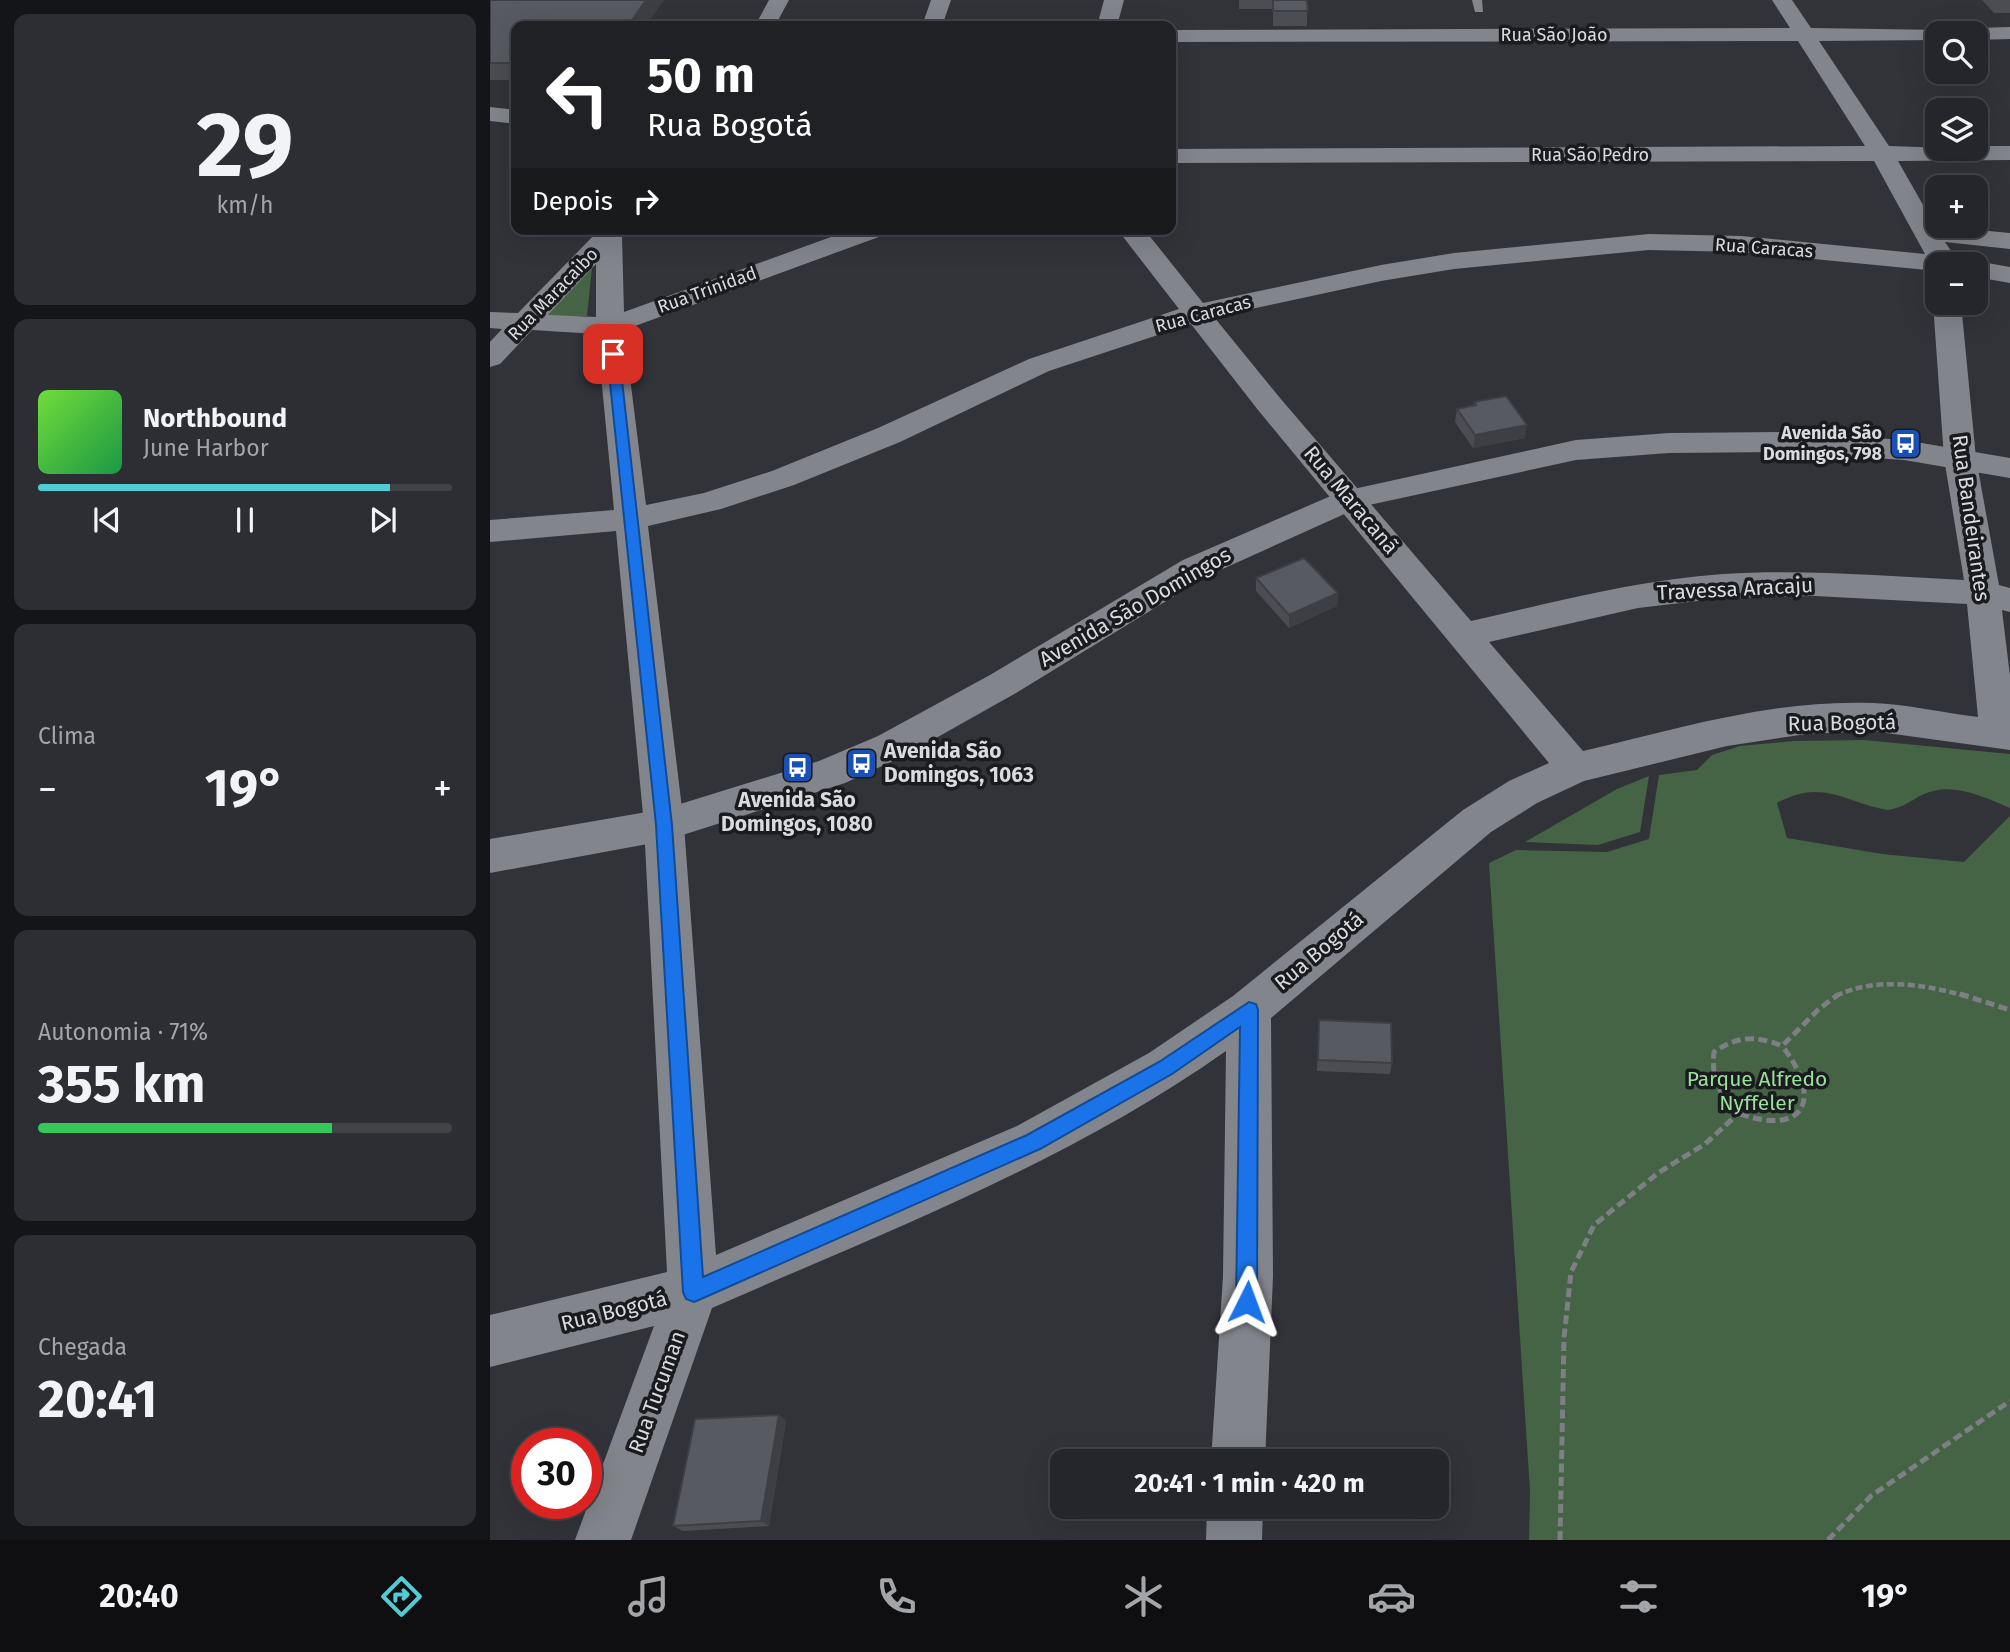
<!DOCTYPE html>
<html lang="pt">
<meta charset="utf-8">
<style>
:root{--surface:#25262b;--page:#2d2e33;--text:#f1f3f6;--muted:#a3a5a9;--line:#424347;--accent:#51ccd5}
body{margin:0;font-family:"Fira Sans",sans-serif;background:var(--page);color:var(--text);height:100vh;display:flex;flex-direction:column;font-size:26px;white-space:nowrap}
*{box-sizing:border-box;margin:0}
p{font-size:23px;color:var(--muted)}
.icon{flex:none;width:38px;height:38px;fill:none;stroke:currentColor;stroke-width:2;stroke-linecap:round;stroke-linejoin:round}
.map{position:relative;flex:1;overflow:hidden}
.drawer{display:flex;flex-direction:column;gap:14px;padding:14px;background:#141518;width:490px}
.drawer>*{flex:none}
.top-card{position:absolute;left:21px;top:21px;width:665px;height:214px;border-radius:14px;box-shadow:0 7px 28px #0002,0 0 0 2px var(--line);background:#202124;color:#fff;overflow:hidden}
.buttons{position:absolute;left:1435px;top:21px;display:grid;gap:14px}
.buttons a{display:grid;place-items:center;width:63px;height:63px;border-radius:14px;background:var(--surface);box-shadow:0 7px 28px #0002,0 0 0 2px var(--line);font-size:35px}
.speed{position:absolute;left:21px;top:1428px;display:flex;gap:14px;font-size:35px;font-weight:700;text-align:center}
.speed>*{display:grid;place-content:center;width:91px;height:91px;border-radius:50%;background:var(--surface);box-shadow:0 7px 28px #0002,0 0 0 2px var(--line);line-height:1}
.speed .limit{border:10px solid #d22;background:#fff;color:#111}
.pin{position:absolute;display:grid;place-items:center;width:60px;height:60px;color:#fff;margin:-30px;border-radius:14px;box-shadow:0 4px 10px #0006}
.me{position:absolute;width:77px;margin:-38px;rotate:3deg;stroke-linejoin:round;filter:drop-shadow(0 0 5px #0008)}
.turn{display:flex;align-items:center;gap:24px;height:147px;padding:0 21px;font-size:32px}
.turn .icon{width:91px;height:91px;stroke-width:2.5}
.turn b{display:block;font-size:49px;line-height:60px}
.then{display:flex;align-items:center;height:66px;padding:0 21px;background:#0003;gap:14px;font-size:26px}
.big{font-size:52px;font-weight:700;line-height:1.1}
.drawer .card{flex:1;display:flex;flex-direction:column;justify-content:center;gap:10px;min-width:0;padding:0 24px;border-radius:14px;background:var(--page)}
.drawer .dial{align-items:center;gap:0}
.dial b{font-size:91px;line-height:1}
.song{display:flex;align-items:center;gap:21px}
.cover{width:84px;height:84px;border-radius:10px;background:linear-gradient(135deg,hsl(100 70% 55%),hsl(140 70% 35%))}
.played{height:7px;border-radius:4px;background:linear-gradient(90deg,var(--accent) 85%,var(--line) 85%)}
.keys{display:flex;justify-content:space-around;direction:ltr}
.heat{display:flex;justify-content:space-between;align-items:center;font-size:38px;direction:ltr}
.charge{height:10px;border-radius:5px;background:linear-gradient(90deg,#34c759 71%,var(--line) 0)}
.trip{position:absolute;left:560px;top:1449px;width:399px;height:70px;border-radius:14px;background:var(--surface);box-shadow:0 7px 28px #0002,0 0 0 2px var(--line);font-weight:700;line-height:70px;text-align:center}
.tabs{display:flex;height:112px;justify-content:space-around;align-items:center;background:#0f0f11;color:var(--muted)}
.tabs .icon{width:49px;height:49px}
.tabs .selected{color:var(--accent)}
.tabs b{font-size:32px;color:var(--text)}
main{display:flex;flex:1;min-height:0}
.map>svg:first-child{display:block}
.green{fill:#446445}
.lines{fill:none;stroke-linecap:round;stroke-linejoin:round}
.path-far1{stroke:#7d7f84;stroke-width:4.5;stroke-dasharray:7 3.5;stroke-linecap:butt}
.path{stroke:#7d7f84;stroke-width:5;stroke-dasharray:9 4.5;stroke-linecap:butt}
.service{fill:#83858d;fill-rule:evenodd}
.minor{fill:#83858d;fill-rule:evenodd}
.tertiary{fill:#83858d;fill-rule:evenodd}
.wall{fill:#4c4d53}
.shaded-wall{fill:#3e3f44}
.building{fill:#585a61;stroke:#3e3f44;stroke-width:2}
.route{fill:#1a73e8;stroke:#114b97;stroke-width:2}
.labels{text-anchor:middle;stroke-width:7;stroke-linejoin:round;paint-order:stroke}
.far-street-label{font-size:18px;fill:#dadbdf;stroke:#1a1b1e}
.far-poi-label{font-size:18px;font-weight:bold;fill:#dadbdf;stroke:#1a1b1e;text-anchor:end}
.street-label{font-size:21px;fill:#dadbdf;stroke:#1a1b1e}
.poi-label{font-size:21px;font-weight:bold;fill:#dadbdf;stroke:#1a1b1e;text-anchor:start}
.park-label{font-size:21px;fill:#99e09b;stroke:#1a1b1e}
</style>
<main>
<section class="drawer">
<div class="card dial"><b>29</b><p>km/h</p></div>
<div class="card">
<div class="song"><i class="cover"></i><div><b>Northbound</b><p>June Harbor</p></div></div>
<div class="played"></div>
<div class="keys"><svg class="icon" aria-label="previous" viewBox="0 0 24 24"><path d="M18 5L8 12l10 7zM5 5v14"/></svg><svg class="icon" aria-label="pause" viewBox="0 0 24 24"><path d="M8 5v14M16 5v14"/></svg><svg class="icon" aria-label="next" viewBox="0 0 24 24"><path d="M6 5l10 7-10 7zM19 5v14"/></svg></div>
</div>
<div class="card"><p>Clima</p>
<div class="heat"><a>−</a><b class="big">19°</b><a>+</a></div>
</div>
<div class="card"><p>Autonomia · 71%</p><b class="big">355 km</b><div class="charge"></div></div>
<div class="card"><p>Chegada</p><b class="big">20:41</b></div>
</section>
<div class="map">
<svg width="1520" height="1540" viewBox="0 0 1520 1540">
<rect width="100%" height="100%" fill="#313339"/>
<g class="green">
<path d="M102,268l-5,48h-40z"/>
<path d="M1374,740l146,14v54c-25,-11 -59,-27 -86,-14 -12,6 -22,14 -36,16 -45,-8 -65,-32 -111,-7l10,35 95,16 82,8 46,-46v724h-481l1,-49 -41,-628 27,-13 91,2 42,-13 10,-64 38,-5 15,-15 28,-9 54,-5z"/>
<path d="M1159,776l-9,56 -42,13 -73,-3 92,-53z"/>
</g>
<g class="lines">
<path class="path-far1" d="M1346,996c41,-20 89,-11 130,0"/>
<g class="path">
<path d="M1470,994l50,16"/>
<path d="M1250,1114c68,23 82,-18 42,-68"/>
<path d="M1070,1540l4,-202 7,-66 23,-47 64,-52 47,-29 34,-31c-20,-17 -28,-35 -25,-61 23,-16 42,-17 68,-6l38,-38 19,-14"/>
<path d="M1338,1540l43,-44 139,-95"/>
</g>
<path class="service" d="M982,0h10l1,12h-8z"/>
<g class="minor">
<path d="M279,0h20l-14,26h-20z"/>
<path d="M441,0h20l-9,26h-20z"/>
<path d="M614,0h20l-7,26h-20z"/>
<path d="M1282,0h20l19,28 133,2 3,3h-10v7l-118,1 70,105 87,3v-3h34v14l-112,1 37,65 75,7v16l-65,-7 15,22h-23v7l-196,-19 -92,-2 -195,19 -73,12 -167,36 66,81 191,223c83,-19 167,-41 252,-47 80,-5 161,2 241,6l-20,-122 -11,-155 4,-6v6h24l15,155 23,127 11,3v24l-8,-2 8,66v74l-138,-19 -66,3 -79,12 -143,35 -47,22 -46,29 -220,186 2,258 -8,185h-54l12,-185 3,-225c-157,111 -339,180 -514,257l-81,232h-56l79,-214 -164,41v-52l177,-43 -23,-447 -28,-294 -126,11v-22l124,-10 -17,-176 -65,-4 -32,34 -10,3v-25l12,-13 -12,-1v-16l28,1 82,-84h28l-6,8 2,75 229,-83h38l-4,5 -263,96 22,175 58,-12 68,-22 106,-43 151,-69 150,-50 -62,-80h27l59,74 178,-38 73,-12 195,-19 92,2 184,18 -51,-93 -703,2v-14l694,-3 -67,-105 -627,1v-12l619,-2zM106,264v53l-48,-2zM701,324l67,86 291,353 -40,18 -46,29 -230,186 -84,57 -132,73 -301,129 -32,-430 -36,-299 73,-17 73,-24 106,-43 149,-71zM1325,596l152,8 11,113c-35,-4 -71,-13 -106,-14 -97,-4 -195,26 -289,48l-94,-109 149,-34 85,-10z"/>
<path d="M1520,27v12l-34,1v-7h-10l10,-5z"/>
<path d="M0,107l26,3v14l-26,-3z"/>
<path d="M1486,261l34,6v16l-34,-6v-13h-10z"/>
<path d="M717,1507h56l-1,33h-56z"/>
</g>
<path class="tertiary" d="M1296,432l118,8 106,18v20l-106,-18 -118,-8 -117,1 -93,7 -216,47 -153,69 -191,117 -112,63 -59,27 -181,58 -174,32v-34l174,-30 155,-48 59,-25 112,-61 193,-115 157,-68 236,-52 93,-7z"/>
</g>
<g class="wall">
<path d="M0,0h174l-19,26h-129v54h-26z"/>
<path d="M749,0h68v26h-34v-17h-34z"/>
<path d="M1492,0h28v13h-16z"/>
<path d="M984,402l51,36 -52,10 -18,-26 2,-13 16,-3z"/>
<path d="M766,578l82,15 -1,13 -48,22 -33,-37z"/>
<path d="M829,1020l73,43 -2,11 -73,-3z"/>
<path d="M289,1415l7,6 -17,105 -86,5 -10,-5z"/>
</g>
<g class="shaded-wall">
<path d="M156,0h18l-19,26h-17z"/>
<path d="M1037,425l-2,13 -52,10 2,-13z"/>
<path d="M848,593l-1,13 -48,22v-13z"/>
<path d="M289,1415l7,6 -17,105 -8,-5z"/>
</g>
<g class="building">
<path d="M0,0h156l-18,26h-112v37h-26z"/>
<path d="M783,0h34l1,11h-35z"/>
<path d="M1016,396l21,29 -52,10 -18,-26 19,-4 -2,-3z"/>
<path d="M814,558l34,35 -49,22 -33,-37z"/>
<path d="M829,1020l72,3 1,40 -74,-3z"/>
<path d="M289,1415l-18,106 -88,5 22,-107z"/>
</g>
<path class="route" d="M123,350l6,4 53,471 31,452 324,-142 132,-73 90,-60 7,2 2,6 -1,292 -3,8 -7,3 -8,-3 -3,-8 4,-275 -68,47 -132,75 -339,150 -7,3 -8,-3 -3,-7 -27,-467 -49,-471z"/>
<defs>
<symbol id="bus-square" viewBox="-11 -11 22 22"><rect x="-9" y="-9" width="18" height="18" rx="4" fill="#1a4fb4" stroke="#1a1b1e"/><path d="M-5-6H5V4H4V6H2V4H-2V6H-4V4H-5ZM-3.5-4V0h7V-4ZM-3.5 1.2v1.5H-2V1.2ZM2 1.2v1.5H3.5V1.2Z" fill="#fff"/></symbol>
</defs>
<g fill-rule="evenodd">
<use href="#bus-square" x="1398" y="426" width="35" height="35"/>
<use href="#bus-square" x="354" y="746" width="35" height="35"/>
<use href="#bus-square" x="290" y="750" width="35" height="35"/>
</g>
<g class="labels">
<g class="far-street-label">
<text x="1064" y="41">Rua São João</text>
<text x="1100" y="161">Rua São Pedro</text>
<text transform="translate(1274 248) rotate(4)" y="6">Rua Caracas</text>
<text transform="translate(217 290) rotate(-20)" y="6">Rua Trinidad</text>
<text transform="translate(63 294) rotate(-46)" y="6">Rua Maracaibo</text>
<text transform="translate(713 314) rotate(-15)" y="6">Rua Caracas</text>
</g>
<g class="far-poi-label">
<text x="1392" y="439">Avenida São<tspan x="1392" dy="21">Domingos, 798</tspan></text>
</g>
<g class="street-label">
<text transform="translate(861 500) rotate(50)" y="7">Rua Maracanã</text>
<text transform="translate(1481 518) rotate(82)" y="7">Rua Bandeirantes</text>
<text transform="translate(1245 589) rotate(-3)" y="7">Travessa Aracaju</text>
<text transform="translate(645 607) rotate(-30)" y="7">Avenida São Domingos</text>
<text transform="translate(1352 723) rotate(-1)" y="7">Rua Bogotá</text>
<text transform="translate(829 951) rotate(-40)" y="7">Rua Bogotá</text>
<text transform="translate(124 1311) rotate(-14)" y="7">Rua Bogotá</text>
<text transform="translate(167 1392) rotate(-70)" y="7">Rua Tucuman</text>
</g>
<g class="poi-label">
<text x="394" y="758">Avenida São<tspan x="394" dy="24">Domingos, 1063</tspan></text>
<text x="307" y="807" text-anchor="middle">Avenida São<tspan x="307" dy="24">Domingos, 1080</tspan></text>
</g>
<g class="park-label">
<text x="1267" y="1086">Parque Alfredo<tspan x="1267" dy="24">Nyffeler</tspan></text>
</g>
</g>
</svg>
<div class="buttons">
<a><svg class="icon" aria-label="search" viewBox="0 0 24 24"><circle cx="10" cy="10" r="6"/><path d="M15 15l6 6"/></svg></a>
<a><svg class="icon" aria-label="layers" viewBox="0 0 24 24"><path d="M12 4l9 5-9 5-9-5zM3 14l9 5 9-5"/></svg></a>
<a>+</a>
<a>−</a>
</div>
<div class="speed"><div class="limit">30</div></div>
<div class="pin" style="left:123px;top:354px;background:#d93025"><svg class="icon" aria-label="arrive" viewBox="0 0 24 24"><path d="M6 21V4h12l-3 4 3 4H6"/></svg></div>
<svg class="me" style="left:757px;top:1302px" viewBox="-20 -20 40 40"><path d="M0-17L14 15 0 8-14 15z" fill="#1a73e8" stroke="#fff" stroke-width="4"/></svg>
<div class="trip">20:41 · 1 min · 420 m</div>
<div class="top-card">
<div class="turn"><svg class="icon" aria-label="left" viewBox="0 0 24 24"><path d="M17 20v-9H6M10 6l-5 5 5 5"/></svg><div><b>50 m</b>Rua Bogotá</div></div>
<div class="then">Depois<svg class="icon" aria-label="right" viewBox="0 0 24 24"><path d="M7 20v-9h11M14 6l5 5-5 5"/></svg></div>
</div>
</div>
</main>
<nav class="tabs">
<b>20:40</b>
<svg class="icon selected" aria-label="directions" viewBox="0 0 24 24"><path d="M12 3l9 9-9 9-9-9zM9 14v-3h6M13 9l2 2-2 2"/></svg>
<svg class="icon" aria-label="music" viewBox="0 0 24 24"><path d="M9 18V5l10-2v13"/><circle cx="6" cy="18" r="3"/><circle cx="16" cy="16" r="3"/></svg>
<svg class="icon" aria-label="phone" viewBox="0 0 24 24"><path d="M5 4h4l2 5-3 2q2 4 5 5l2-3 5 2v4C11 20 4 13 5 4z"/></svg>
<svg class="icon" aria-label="climate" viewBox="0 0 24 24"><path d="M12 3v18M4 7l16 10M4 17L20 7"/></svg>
<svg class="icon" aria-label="car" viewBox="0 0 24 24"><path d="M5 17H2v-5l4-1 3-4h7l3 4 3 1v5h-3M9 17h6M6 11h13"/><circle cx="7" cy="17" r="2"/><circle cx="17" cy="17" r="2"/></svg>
<svg class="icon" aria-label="filters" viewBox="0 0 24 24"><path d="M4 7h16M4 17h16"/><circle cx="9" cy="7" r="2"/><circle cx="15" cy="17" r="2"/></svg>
<b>19°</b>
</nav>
